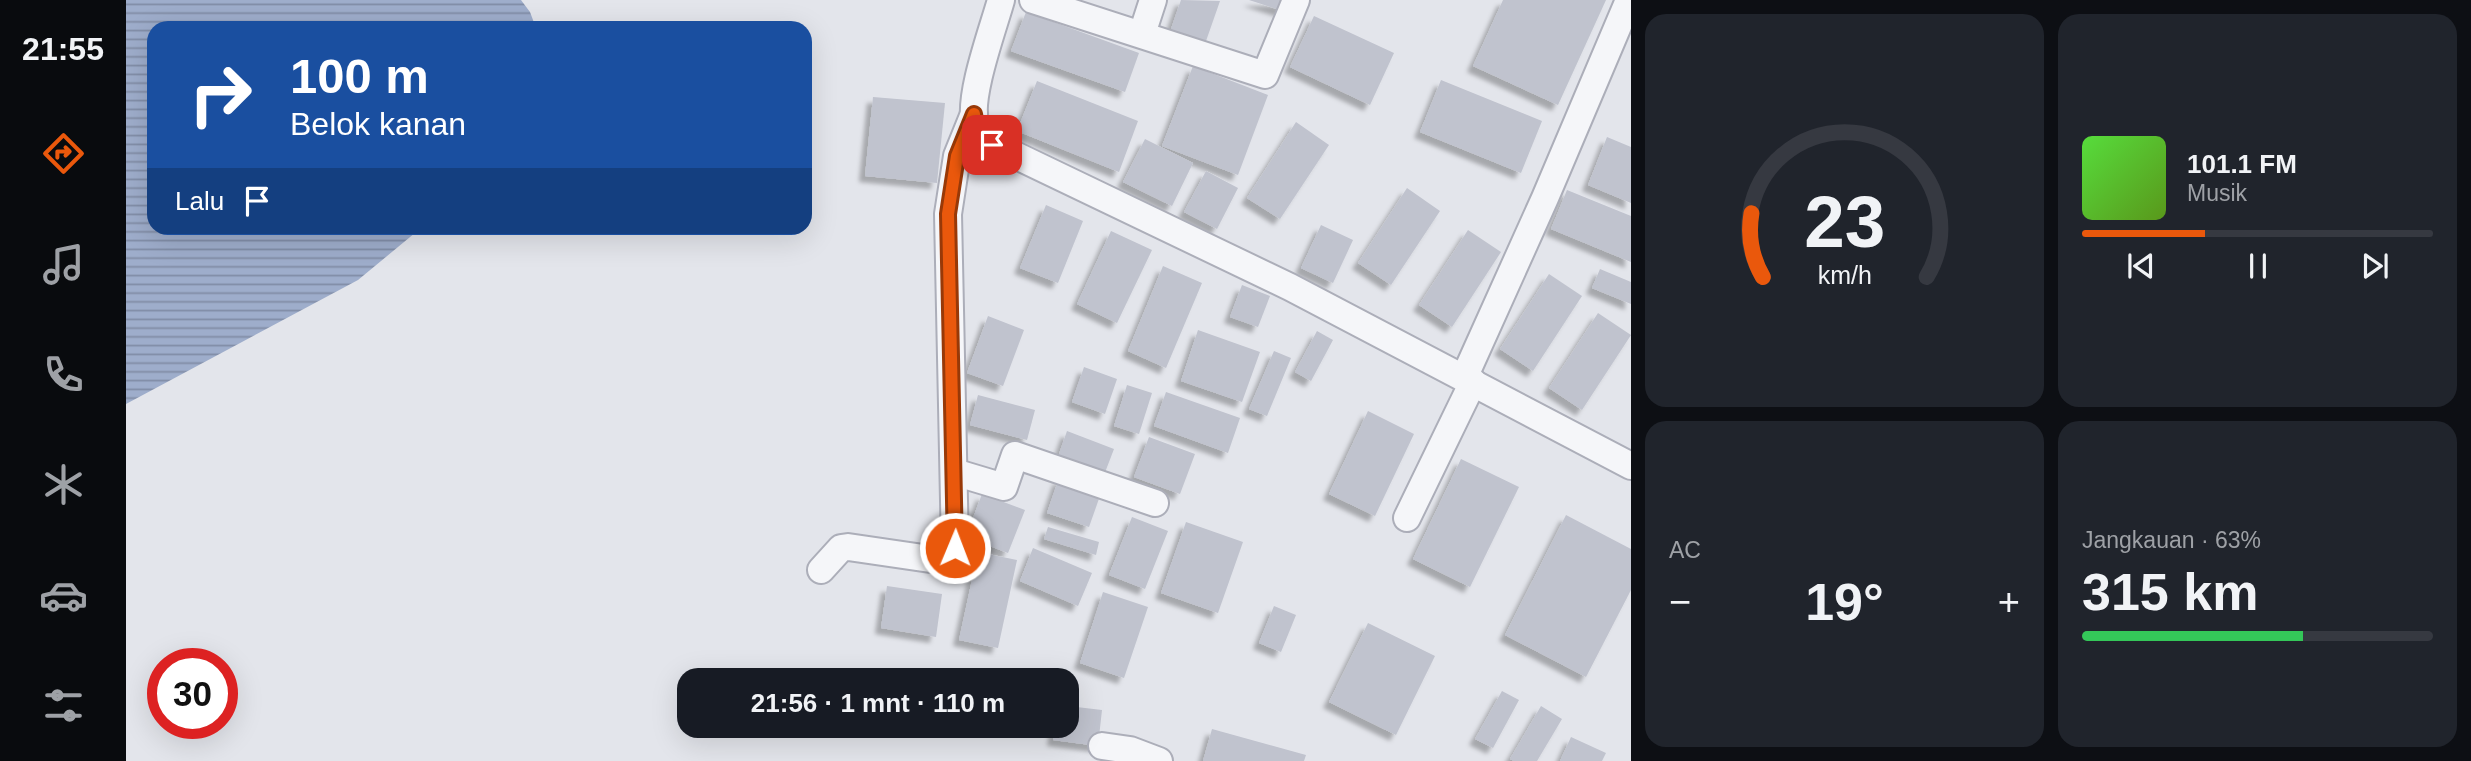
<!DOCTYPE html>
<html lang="id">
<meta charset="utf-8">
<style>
:root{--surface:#171b24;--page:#20242c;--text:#f1f3f6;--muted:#9ea1a6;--line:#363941;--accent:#ea580c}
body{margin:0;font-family:Helvetica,sans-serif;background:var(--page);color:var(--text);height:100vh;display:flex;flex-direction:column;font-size:26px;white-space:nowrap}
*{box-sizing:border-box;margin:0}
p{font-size:23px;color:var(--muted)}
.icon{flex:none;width:38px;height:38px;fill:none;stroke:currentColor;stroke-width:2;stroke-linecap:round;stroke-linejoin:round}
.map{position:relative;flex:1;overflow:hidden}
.drawer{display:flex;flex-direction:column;gap:14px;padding:14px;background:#0d0f14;width:840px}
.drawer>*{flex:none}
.banner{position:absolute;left:21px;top:21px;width:665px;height:214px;border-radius:21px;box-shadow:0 7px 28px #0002;background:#1a4fa0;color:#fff;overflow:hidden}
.speed{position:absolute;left:21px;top:648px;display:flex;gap:14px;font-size:35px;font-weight:700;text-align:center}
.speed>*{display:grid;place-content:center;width:91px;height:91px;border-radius:50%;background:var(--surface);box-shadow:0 7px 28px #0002;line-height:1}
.speed .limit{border:10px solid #d22;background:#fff;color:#111}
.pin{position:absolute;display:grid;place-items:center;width:60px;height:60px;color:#fff;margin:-30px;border-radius:14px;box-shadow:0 4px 10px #0006}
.me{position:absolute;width:77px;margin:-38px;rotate:1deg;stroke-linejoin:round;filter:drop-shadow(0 0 5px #0008)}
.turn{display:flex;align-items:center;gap:24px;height:147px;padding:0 28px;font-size:32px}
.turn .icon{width:91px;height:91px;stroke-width:2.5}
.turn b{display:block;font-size:49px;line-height:60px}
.then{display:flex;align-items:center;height:66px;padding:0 28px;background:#0003;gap:14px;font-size:26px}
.big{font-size:52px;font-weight:700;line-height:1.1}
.drawer .card{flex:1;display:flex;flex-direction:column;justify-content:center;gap:10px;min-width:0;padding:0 24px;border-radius:21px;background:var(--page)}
.drawer .dial{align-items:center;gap:0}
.dial svg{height:182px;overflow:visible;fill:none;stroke:var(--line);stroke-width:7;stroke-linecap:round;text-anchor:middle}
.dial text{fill:var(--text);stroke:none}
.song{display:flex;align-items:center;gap:21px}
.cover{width:84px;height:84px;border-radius:10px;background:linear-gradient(135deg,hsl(110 70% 55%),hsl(90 70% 35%))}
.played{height:7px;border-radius:4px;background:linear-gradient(90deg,var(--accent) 35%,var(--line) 35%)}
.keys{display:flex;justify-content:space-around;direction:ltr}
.heat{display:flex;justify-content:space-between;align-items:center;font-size:38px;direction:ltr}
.charge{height:10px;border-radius:5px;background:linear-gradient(90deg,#34c759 63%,var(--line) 0)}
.drawer .tiles{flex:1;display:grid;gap:14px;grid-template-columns:repeat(2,1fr)}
.trip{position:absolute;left:551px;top:668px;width:402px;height:70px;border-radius:21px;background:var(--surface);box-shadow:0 7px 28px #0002;font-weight:700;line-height:70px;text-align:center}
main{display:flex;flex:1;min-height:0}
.tabs{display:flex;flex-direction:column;width:126px;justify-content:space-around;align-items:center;background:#090b0e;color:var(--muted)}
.tabs .icon{width:49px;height:49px}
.tabs .on{color:var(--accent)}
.tabs b{font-size:32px;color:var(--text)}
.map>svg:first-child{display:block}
.water{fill:url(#water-rules)}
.building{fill:#c0c3ce;filter:url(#shadow)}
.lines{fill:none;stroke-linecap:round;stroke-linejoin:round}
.minor-casing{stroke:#acaeb9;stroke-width:30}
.minor{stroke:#f5f6f9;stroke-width:26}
.route-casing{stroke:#983908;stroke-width:18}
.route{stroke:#ea580c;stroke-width:12}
</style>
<main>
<nav class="tabs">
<b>21:55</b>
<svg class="icon on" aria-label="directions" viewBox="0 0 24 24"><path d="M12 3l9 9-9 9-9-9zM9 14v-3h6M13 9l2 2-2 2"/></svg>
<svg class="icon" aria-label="music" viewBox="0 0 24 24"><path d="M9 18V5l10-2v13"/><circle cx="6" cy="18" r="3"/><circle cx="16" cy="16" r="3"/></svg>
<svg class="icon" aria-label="phone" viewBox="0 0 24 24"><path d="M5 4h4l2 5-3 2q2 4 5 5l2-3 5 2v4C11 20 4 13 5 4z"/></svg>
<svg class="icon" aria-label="climate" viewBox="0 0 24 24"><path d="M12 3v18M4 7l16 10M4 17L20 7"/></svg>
<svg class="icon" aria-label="car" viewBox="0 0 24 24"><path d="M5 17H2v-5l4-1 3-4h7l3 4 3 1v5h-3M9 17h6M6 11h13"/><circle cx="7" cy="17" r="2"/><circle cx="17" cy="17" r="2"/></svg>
<svg class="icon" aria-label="filters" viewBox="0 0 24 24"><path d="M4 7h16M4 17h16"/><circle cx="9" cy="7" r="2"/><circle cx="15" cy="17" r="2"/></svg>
</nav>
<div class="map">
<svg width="1505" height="761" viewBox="0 0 1505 761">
<defs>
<pattern id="water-rules" width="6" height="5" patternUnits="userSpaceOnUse" patternTransform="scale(1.75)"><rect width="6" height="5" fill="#9eadcb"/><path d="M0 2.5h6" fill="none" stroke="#818da6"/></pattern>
<filter id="shadow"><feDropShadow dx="-6" dy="6" stdDeviation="2" flood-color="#0004"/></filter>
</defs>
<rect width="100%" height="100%" fill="#e3e5eb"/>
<path class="water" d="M0,0h395l9,12 6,16h-382v200h267l-63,52 -232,124z"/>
<g class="building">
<path d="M1055,0l39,1 -14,40 -35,-12z"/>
<path d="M1123,0h37l-3,11z"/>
<path d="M1377,0h103l-48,105 -85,-39z"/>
<path d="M900,12l113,41 -14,39 -114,-41z"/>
<path d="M1188,16l80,37 -24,52 -80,-38z"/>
<path d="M1067,66l75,29 -30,80 -76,-29z"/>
<path d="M1315,80l101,41 -21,52 -101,-41z"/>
<path d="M911,81l101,40 -19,51 -102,-41z"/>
<path d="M747,97l72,6 -8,80 -72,-7z"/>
<path d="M1170,122l33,23 -49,74 -33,-21z"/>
<path d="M1481,137l24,10v56l-43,-18z"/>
<path d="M1019,139l48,24 -21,43 -49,-24z"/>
<path d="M1080,171l32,17 -21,41 -33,-17z"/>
<path d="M1281,188l33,23 -49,74 -33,-22z"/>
<path d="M1441,190l64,26v46l-80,-33z"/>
<path d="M920,205l37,16 -25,62 -38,-15z"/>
<path d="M1195,225l32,15 -20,43 -32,-15z"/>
<path d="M1342,230l33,22 -49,75 -33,-22z"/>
<path d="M985,231l41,19 -35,73 -40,-19z"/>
<path d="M1037,266l39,17 -36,85 -38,-17z"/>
<path d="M1474,269l31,13v22l-39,-16z"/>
<path d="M1423,274l33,22 -49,75 -33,-22z"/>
<path d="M1116,285l28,11 -12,31 -28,-10z"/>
<path d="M1472,313l33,22 -49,75 -33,-22z"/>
<path d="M862,316l36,14 -21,56 -36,-13z"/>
<path d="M1072,330l62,22 -18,50 -61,-21z"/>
<path d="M1191,331l16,9 -22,41 -16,-9z"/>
<path d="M1148,351l17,7 -24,58 -18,-7z"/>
<path d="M958,367l33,12 -12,35 -33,-12z"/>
<path d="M1001,385l25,8 -13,41 -25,-8z"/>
<path d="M1040,392l74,26 -12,35 -74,-27z"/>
<path d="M852,395l57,15 -8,30 -57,-15z"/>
<path d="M1242,411l46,23 -39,82 -46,-22z"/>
<path d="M941,431l47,18 -10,26 -46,-18z"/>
<path d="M1023,437l46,17 -15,40 -46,-17z"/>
<path d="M1335,459l58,28 -49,100 -57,-28z"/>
<path d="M933,478l42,15 -12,34 -42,-14z"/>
<path d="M856,494l43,16 -17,43 -42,-16z"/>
<path d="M1440,515l65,34v41l-45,87 -81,-42z"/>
<path d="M1006,517l36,14 -23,58 -36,-14z"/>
<path d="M1060,522l57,20 -25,71 -57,-20z"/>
<path d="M922,527l51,15 -3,13 -52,-16z"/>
<path d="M907,548l59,25 -14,33 -58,-25z"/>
<path d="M852,552l39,8 -19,88 -39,-8z"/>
<path d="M761,586l55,8 -6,43 -55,-9z"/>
<path d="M977,592l45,15 -24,71 -44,-15z"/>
<path d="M1148,606l22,9 -15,37 -22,-9z"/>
<path d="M1242,623l67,33 -39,79 -67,-33z"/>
<path d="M1376,691l17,9 -26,48 -18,-9z"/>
<path d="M942,706l34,4 -4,36 -45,-6 2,-14h13z"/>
<path d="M1415,706l21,13 -25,42h-23l-4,-2z"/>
<path d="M1086,729l94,26 -2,6h-101z"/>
<path d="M1445,737l35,16 -4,8h-42z"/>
</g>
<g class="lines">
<defs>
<g id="minor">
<path d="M875,0c-8,29 -33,96 -26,123 3,10 9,15 17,21l298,143 341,179"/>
<path d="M907,0l232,75 31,-75"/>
<path d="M1016,34l11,-34"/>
<path d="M1338,378l81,-180 84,-198"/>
<path d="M828,472l50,15 11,-32 140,48"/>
<path d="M1281,518l66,-136"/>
<path d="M695,570l20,-22 7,-1 89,13h7l11,-12 -7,-334 9,-58 17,-42"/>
<path d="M976,746l28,4 29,11"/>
</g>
</defs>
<use href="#minor" class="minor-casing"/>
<use href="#minor" class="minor"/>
</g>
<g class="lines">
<defs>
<path id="route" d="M829,548l-7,-334 9,-58 17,-42c2,14 7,22 18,31"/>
</defs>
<use href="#route" class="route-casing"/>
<use href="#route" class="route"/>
</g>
</svg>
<div class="speed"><div class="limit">30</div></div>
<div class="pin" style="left:866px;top:145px;background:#d93025"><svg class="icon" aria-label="arrive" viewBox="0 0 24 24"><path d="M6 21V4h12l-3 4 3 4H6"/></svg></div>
<svg class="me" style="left:829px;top:548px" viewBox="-20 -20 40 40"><circle r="17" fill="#ea580c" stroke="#fff" stroke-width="3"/><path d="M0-11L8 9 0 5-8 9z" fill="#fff"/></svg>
<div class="trip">21:56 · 1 mnt · 110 m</div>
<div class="banner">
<div class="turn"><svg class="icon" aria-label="right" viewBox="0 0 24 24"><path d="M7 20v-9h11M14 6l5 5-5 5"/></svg><div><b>100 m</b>Belok kanan</div></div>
<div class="then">Lalu<svg class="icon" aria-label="arrive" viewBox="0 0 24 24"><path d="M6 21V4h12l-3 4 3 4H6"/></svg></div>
</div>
</div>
<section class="drawer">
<div class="tiles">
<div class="card dial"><svg viewBox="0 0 100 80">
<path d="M14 69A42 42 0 1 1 86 69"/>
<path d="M14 69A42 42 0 0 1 9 41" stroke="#ea580c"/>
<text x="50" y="56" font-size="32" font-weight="700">23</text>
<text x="50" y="72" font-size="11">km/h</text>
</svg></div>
<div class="card">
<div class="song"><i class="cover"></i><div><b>101.1 FM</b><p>Musik</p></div></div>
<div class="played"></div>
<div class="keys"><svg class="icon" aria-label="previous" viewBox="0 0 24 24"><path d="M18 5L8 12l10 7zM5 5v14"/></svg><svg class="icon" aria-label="pause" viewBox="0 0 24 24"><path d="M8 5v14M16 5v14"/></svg><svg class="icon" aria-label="next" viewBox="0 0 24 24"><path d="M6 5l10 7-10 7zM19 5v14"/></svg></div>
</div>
<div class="card"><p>AC</p>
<div class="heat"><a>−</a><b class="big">19°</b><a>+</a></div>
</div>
<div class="card"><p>Jangkauan · 63%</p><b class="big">315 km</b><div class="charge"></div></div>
</div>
</section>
</main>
